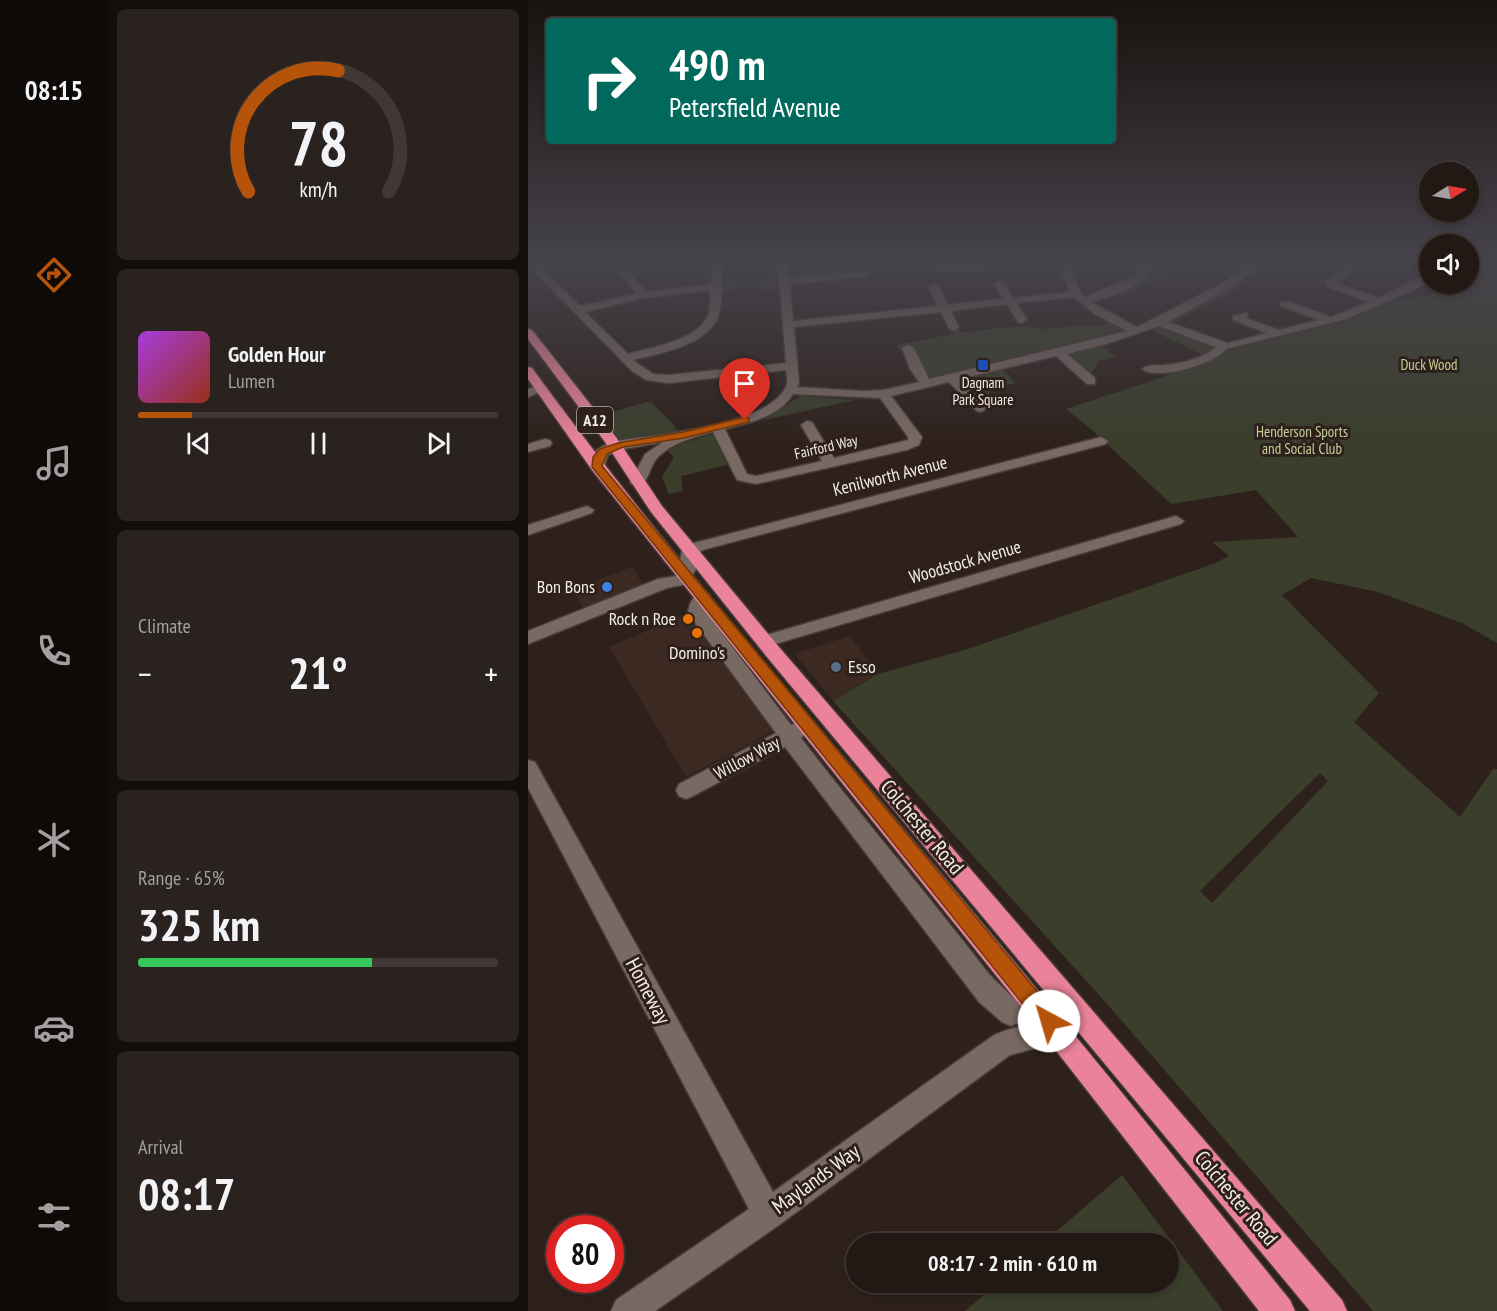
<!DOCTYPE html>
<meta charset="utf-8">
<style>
:root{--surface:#221915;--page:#2a221e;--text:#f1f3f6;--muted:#a2a0a0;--line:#3f3834;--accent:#b45309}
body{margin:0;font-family:"PT Sans Narrow",sans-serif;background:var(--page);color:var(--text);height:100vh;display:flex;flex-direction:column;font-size:22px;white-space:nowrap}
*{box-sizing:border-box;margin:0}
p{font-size:20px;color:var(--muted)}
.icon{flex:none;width:33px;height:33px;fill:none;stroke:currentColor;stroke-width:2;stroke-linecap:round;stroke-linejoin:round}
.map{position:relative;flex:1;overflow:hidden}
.panel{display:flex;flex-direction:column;gap:9px;padding:9px;background:#130e0c;width:420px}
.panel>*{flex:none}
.top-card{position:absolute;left:18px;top:18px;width:570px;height:126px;border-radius:6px;box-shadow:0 3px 9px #0003,0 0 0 2px var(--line);background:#00695c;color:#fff;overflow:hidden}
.needle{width:39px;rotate:79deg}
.fabs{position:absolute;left:891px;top:162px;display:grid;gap:12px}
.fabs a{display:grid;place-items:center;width:60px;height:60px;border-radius:50%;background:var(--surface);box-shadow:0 3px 9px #0003,0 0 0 2px var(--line);font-size:30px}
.speed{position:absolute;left:18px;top:1215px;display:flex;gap:12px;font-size:30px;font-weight:700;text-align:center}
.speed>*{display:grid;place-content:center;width:78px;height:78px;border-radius:50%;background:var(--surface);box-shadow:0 3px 9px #0003,0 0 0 2px var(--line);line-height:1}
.speed .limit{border:9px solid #d22;background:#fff;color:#111}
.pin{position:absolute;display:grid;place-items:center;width:51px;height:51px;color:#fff;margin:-62px -26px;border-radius:50% 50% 50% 0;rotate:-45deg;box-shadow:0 0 6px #0007}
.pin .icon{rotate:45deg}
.me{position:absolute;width:66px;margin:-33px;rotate:321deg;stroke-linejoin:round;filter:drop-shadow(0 0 4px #0008)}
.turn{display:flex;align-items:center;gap:21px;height:126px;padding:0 24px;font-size:27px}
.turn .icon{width:78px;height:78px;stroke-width:2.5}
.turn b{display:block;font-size:42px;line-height:51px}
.big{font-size:45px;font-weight:700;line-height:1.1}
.panel .widget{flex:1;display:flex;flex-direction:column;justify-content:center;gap:9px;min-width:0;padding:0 21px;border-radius:9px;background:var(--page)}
.panel .dial{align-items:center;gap:0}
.dial svg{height:156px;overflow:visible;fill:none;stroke:var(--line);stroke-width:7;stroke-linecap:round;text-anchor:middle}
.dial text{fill:var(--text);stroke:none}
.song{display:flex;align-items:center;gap:18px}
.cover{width:72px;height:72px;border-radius:9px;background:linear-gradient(135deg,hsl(280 70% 55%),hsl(10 70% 35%))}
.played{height:6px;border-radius:3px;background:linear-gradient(90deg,var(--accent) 15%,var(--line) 15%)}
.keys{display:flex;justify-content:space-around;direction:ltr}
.heat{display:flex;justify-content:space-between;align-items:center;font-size:33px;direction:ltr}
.charge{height:9px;border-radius:4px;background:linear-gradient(90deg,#34c759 65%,var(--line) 0)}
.trip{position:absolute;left:318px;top:1233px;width:333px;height:60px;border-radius:30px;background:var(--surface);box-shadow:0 3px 9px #0003,0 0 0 2px var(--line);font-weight:700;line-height:60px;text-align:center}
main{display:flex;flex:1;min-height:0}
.tab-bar{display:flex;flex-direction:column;width:108px;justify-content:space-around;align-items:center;background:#0e0a08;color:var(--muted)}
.tab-bar .icon{width:42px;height:42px}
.tab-bar .on{color:var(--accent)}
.tab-bar b{font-size:27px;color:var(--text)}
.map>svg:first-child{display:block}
.built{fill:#3c2922}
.green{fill:#3a3e2b;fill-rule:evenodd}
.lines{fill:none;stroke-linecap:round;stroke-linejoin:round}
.minor-casing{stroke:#473c38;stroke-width:3}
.highway-casing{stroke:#473c38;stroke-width:3}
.minor{fill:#796963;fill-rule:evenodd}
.highway{fill:#ea8399;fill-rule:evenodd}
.route{fill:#b45309;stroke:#753606;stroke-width:1.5}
.transit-dot{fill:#1a4fb4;stroke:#2e211c;stroke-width:2}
.shop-dot{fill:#3f7fe0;stroke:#2e211c;stroke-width:2}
.food-dot{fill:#e8710a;stroke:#2e211c;stroke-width:2}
.service-dot{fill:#5c6f8a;stroke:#2e211c;stroke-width:2}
.labels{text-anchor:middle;stroke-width:6;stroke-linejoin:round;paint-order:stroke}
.far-park-label{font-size:15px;fill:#c4d099;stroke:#2e211c}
.far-poi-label{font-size:15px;fill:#f5ebe8;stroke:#2e211c}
.far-street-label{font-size:15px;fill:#f5ebe8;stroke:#2e211c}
.shield{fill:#2e211c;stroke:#b9aeab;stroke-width:1.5}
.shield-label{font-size:16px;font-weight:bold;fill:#f5ebe8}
.street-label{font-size:18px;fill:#f5ebe8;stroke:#2e211c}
.poi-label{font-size:18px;fill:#f5ebe8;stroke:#2e211c;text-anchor:end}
.near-street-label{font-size:21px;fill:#f5ebe8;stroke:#2e211c}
</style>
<main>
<nav class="tab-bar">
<b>08:15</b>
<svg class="icon on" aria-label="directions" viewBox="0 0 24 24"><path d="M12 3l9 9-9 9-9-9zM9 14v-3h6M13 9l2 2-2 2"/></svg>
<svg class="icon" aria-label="music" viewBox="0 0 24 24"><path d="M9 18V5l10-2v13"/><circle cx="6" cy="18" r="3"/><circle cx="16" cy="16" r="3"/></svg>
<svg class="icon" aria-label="phone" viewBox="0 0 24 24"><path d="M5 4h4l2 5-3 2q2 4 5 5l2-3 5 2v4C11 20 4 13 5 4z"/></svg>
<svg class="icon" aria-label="climate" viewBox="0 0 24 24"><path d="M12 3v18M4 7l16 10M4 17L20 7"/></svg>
<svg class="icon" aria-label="car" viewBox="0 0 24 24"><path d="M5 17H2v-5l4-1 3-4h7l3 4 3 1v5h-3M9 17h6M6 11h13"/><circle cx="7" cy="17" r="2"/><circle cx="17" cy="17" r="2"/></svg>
<svg class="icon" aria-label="filters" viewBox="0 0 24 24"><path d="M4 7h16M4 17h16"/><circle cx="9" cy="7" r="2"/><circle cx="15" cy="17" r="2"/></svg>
</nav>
<section class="panel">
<div class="widget dial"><svg viewBox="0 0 100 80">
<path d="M14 69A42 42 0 1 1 86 69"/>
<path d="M14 69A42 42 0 0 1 60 7" stroke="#b45309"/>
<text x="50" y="56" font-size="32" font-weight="700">78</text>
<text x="50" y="72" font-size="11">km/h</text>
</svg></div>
<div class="widget">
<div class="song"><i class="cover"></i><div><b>Golden Hour</b><p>Lumen</p></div></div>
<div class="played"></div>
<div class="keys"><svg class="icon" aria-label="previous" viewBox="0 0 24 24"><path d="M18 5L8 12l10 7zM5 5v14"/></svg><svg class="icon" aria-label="pause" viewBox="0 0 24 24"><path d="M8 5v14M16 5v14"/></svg><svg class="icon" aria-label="next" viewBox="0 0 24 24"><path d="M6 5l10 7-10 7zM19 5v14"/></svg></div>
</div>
<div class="widget"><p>Climate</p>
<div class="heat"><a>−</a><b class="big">21°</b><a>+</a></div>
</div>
<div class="widget"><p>Range · 65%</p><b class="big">325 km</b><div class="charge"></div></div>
<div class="widget"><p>Arrival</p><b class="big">08:17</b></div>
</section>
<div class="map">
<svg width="969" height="1311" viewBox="0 0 969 1311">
<rect width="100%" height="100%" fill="#2e211c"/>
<g class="built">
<path d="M940,261h29v14l-28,6z"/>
<path d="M104,567l12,19 -61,23 -10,-20z"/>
<path d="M163,612l86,117 -91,48 -77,-130z"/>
<path d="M322,636l28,38 -45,27 -38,-47z"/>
</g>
<g class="green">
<path d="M102,261h27l5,4 -45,10 -11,-8z"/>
<path d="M660,261h64l-16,13 -8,-6 2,-1 -20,-6 -15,2 -73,34 -8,-3 34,-18 2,-12z"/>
<path d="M246,275l2,15h-12l-2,-5 -43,6 1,-14h6l8,6 28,-2z"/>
<path d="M969,275v368l-35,-20 -84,-31 -67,-14 -29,17 97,98 -25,29 106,95 33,-48h4v542h-124l-265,-306 -275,-304 45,-27 90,-25 245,-85 16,-8 -17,-14 86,-5 -42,-47 -85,14 -79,-74 -26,-21 97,-32 45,-20 -59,-28 14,-4 59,23 125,-27 35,-19 46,-6 16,-12h24l1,-3zM792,773l8,8 -116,122 -12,-12z"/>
<path d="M717,279l6,3 -80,42 -4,-1z"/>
<path d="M583,323l12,8 -200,49 -15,-31h-10l-1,-4 56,-11v-4l13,2 34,-4 26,-2 18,3 44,-4 4,2z"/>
<path d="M574,346l14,11 -19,4 1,2 -6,9h-6l-21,-17z"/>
<path d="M475,370l13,13 -23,5 -8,12h-8l-18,-19z"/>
<path d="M275,396l52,4 -91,20c10,-6 30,-22 39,-24z"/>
<path d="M122,401l25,25 3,7 -54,8 -7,-2 -11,-25z"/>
<path d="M181,435h7l15,29 -50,12 2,15 -14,3 -7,-17 12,-20 -6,-6 15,-8z"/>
<path d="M594,1175l101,136h-258l33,-28 170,-1v-38l-125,-1z"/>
</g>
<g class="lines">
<defs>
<g id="minor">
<path d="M0,261h6l46,45 57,-12 -15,-18v-4h6l19,20 64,-8 2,-23h10c-3,17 1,39 -5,56 -12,29 -58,36 -85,43l20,14 16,1 117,-12 -8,-102h10l1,17 75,-7 5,3 -5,3 -74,7 3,37 145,-15 -9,-19 5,-3 5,3 9,18 55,-6 -9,-15 5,-3 4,1 10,16 57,-6 -7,-17v-14h10c0,15 2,25 12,36l53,-22 2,-4 -4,-10h37l-5,3 -21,1 3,6c-11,17 -40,26 -59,31l46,25 88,-45 30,-21h11l-33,25 -65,36 60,21 39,-10 -34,-13v-4l14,-3 1,2 -2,3 33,12 40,-10 -38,-14v-4h8l42,15 38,-15 -41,-15 -3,-5 24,-16 1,-5h10l-1,6 -23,16 42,15 45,-22v-15h7v19l-18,11 -66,28 -120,30c-10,15 -70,32 -84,20 6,-5 15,-3 23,-4 18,-2 37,-6 51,-18l-57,-21 -53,18 -39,10 28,24v6h-8l-31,-28 -96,23 27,29 -6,4 -4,-1 -28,-29 -58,14 31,41 -3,8 -12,5 -151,34 -19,-4 -24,-48c-19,5 -46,12 -58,29 -6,8 -7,23 -18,26l-7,-4 15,-29 18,-12 -39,7 -16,6 -4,12 -7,4 -7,-4c1,-6 2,-12 7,-17 12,-10 34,-11 48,-13 34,-5 130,-16 142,-53 1,-4 -1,-10 -1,-14l-117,13 -23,-3 -14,-9 -104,-106zM182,290c0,8 1,17 -2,25 -8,24 -58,33 -80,39l-43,-42 59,-14zM546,297l22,18 31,16 -198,48 -15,-31 -6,-3 -6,3 8,21 9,13 -36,8 -20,1 -66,-4 2,-4 -5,-56 147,-15 8,16 5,3 5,-3 -8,-17 56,-7 11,18 4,1 5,-3 -10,-17zM265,394l87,4 28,39v3l-74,18 -22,-36 -5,-1 -6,4 21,36 -66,15 -9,-2 -22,-45c24,-6 54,-12 68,-35z"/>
<path d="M465,261h14l-19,8 -48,2 -5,-3 5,-3z"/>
<path d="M13,385l6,4 -19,8v-8z"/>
<path d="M573,437l7,4 -2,3 -400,105 -9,4 -1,7 3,4 -12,20 -20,4 -139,56v-13l130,-52 18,-3 7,-12 -3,-4 2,-10 12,-7z"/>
<path d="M17,439l5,1 2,3 -2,3 -22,6v-8z"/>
<path d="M59,506l7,4 -2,3 -64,22v-10z"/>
<path d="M648,516l8,5 -3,3 -416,123 -6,-2 -3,-4 3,-4z"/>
<path d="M175,592l6,2 2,4 -6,9 1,5 85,113 8,-3 7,3 3,5 -8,8c60,78 124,153 184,231 11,15 32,28 39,44l-4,9 -9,4 -9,-4 -23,-20 -194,-255 -92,49 -7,3 -7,-3 -3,-6 3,-6 97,-51 -88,-120c1,-10 5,-18 15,-21z"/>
<path d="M0,760l7,2 238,430 221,-157c26,-11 51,-16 78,-5l4,9 -4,9 -9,4 -27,-4 -26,7 -231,170 -124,86h-44l5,-11 133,-91 -221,-421z"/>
</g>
<g id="highway">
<path d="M0,329l4,1 84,107 46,69 117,141 563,653 5,11h-37l-543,-654 -116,-145 -46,-70 -77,-103z"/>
<path d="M0,367l4,1c119,163 250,315 379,470 128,152 254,307 379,462l5,11h-36l-205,-263 -462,-578 -64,-91z"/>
</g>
</defs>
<use href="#minor" class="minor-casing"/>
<use href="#highway" class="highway-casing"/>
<use href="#minor" class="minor"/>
<use href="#highway" class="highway"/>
</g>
<linearGradient id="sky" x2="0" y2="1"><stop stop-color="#19120f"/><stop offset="0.59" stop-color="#46434b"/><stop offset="1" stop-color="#46434b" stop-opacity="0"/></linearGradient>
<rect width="969" height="444" fill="url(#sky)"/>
<path class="route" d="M217,417l4,1v4l-65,16 -61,9 -16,7 -5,12 454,548 2,7 -2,7 -7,3 -7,-3 -450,-561 1,-10 7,-8 18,-6 66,-11z"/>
<rect class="transit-dot" x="449" y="359" width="12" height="12" rx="3"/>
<circle class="shop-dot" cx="79" cy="587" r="6"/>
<g class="food-dot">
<circle cx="160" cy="619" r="6"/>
<circle cx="169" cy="633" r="6"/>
</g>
<circle class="service-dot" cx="308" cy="667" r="6"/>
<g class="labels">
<g class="far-park-label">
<text x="901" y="370">Duck Wood</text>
<text x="774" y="437">Henderson Sports<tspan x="774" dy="17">and Social Club</tspan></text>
</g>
<g class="far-poi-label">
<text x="455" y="388">Dagnam<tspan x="455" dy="17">Park Square</tspan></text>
</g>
<g class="far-street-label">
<text transform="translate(298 447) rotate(-13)" y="5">Fairford Way</text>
</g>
<rect class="shield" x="49" y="407" width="36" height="26" rx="4.5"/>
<g class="shield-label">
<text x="67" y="426">A12</text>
</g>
<g class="street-label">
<text transform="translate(362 476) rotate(-14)" y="6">Kenilworth Avenue</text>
<text transform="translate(437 562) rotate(-16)" y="6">Woodstock Avenue</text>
<text transform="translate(219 758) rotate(-28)" y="6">Willow Way</text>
</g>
<g class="poi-label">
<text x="67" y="593">Bon Bons</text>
<text x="148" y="625">Rock n Roe</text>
<text x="169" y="659" text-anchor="middle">Domino's</text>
<text x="320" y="673" text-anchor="start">Esso</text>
</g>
<g class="near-street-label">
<text transform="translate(394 827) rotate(50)" y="7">Colchester Road</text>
<text transform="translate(120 991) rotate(62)" y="7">Homeway</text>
<text transform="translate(288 1179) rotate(-36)" y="7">Maylands Way</text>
<text transform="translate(708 1198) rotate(50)" y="7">Colchester Road</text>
</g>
</g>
</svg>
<div class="fabs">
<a><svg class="needle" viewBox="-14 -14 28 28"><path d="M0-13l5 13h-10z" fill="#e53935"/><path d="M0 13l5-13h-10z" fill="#a2a0a0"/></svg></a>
<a><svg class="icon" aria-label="sound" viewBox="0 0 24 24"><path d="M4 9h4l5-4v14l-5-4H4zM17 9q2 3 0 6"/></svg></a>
</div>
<div class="speed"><div class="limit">80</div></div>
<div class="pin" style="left:217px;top:420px;background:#d93025"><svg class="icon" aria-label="arrive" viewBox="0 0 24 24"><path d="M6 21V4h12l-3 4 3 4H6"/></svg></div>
<svg class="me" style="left:521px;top:1021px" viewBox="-20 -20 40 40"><circle r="19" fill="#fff"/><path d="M0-13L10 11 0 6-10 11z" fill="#b45309"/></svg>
<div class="trip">08:17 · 2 min · 610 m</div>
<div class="top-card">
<div class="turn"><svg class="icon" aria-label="right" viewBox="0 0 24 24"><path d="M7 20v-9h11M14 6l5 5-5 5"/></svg><div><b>490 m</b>Petersfield Avenue</div></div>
</div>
</div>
</main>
